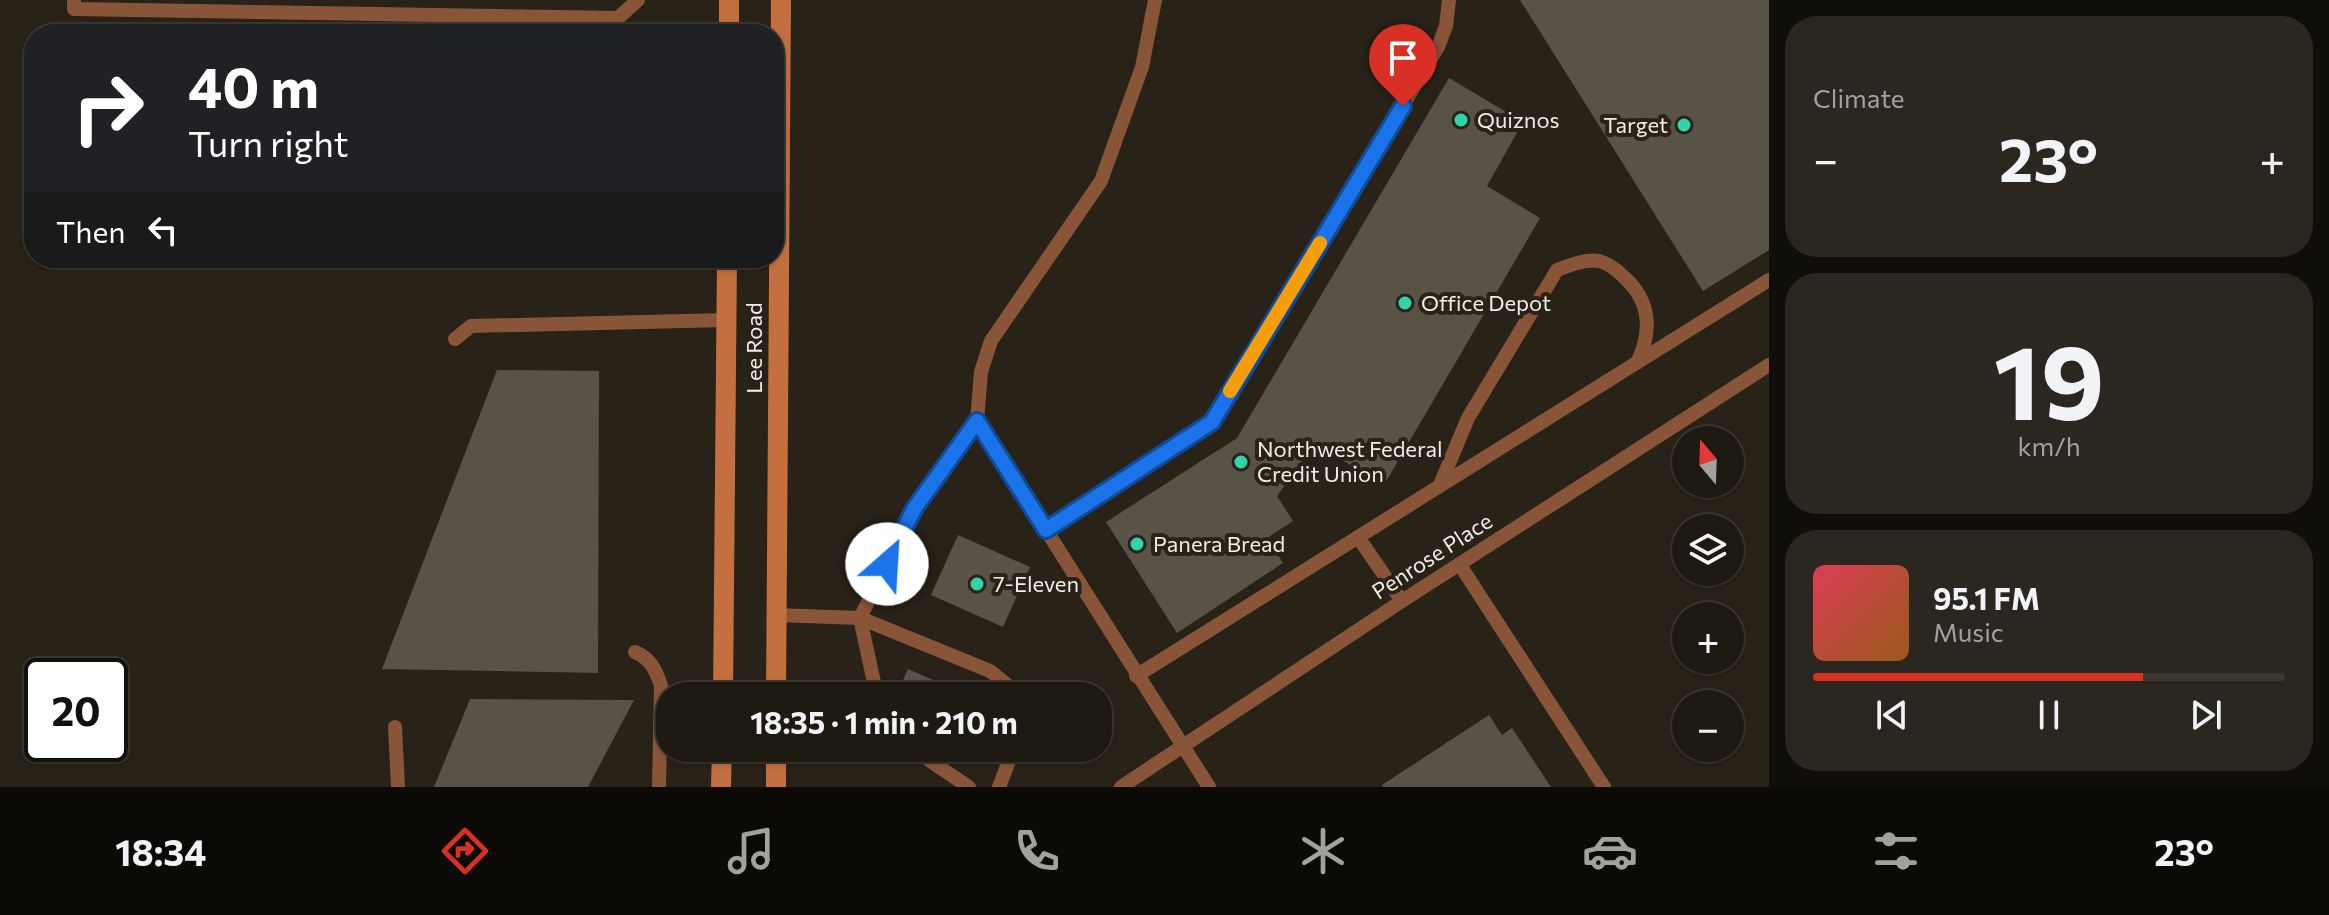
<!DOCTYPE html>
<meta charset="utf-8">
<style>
:root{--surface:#1e1a12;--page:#2b2720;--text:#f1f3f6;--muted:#a1a19f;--line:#3c3832;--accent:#d93025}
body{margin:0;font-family:Commissioner,sans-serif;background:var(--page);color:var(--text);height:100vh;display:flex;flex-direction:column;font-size:30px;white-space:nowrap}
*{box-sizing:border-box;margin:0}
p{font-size:26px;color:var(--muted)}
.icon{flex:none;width:44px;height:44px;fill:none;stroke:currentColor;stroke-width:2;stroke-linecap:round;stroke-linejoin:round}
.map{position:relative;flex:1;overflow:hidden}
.details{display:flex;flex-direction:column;gap:16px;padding:16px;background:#100e0a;width:560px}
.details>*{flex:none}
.hud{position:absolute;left:24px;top:24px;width:760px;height:244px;border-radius:32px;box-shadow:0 2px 6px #0004,0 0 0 2px var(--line);background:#202124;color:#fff;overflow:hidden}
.needle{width:52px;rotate:341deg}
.tools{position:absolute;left:1672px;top:426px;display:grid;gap:16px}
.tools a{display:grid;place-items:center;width:72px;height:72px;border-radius:50%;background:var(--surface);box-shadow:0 2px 6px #0004,0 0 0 2px var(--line);font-size:40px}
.speed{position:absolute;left:24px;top:658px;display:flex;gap:16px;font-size:40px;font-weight:700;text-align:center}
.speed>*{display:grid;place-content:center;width:104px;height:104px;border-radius:50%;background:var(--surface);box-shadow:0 2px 6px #0004,0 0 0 2px var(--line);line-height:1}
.speed .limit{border:4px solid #111;border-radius:12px;background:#fff;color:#111}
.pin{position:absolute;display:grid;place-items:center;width:68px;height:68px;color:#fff;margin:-82px -34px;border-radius:50% 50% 50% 0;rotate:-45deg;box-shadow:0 0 8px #0007}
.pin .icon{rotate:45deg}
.me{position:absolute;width:88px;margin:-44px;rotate:26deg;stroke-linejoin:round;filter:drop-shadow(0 0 6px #0008)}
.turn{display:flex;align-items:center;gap:28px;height:168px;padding:0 32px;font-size:36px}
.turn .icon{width:104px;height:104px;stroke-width:2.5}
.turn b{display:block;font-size:56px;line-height:68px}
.then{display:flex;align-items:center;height:76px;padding:0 32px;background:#0003;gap:16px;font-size:30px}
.big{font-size:60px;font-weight:700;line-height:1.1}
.details .tile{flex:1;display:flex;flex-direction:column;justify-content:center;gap:12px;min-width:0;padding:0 28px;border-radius:32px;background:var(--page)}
.details .dial{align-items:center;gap:0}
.dial b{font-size:104px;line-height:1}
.song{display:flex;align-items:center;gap:24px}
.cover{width:96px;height:96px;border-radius:12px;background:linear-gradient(135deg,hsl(350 70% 55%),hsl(30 70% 35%))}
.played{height:8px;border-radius:4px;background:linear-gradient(90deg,var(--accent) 70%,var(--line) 70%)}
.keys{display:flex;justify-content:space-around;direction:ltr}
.heat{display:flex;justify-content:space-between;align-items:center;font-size:44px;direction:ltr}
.trip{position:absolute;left:656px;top:682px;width:456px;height:80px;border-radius:32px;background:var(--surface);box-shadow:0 2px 6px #0004,0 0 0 2px var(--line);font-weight:700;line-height:80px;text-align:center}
.menu{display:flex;height:128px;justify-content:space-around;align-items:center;background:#0c0a07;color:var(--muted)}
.menu .icon{width:56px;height:56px}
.menu .on{color:var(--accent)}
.menu b{font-size:36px;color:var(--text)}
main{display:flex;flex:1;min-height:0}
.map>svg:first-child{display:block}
.building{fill:#595247}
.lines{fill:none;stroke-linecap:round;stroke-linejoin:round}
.lane{stroke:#895538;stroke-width:14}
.secondary{stroke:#c36f3f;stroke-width:20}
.route-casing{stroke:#114b97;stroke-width:20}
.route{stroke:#1a73e8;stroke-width:14}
.slow{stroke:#f59e0b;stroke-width:14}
.poi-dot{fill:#31d4a9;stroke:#282218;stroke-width:3}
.labels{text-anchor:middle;stroke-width:8;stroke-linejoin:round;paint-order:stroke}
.poi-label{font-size:22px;fill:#f2ede7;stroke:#282218;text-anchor:start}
.street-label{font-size:22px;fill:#f2ede7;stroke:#282218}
</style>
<main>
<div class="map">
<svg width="1769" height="787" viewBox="0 0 1769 787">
<rect width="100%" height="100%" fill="#282218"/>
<g class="building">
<path d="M1520,0h249v250l-66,41z"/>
<path d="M1449,78l74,44 -36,64 53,32 -156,267 -69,-41 -38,52 16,25 -26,17 16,25 -106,70 -71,-111 131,-84z"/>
<path d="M497,370l102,1 -1,302 -216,-4z"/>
<path d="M958,535l72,32 -27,60 -72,-32z"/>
<path d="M908,669l62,27h-74z"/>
<path d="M470,699l164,1 -46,87h-154z"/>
<path d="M1489,715l13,20 10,-7 39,59h-168l-1,-2z"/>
</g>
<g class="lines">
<g class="lane">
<path d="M74,0v9l544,9 20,-18"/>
<path d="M1155,0l-13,67 -41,114 -110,160 -10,31 -4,49 232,366"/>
<path d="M455,339l16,-13 255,-6"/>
<path d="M1440,485l28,-67 89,-148c13,-5 28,-11 42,-9 10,2 19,10 26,17 26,24 27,54 12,85"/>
<path d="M1046,530l166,-108 226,-375 8,-21 3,-26"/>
<path d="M1358,537l44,64"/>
<path d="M1460,565l144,222"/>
<path d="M776,615l84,3 54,-109 63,-88"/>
<path d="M860,618l130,53 21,17 3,8"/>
<path d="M860,618l17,78"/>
<path d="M635,652c16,7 20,17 26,33l-2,102"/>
<path d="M1136,676l633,-396"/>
<path d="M395,727l3,60"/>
<path d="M911,748l58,39"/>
<path d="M999,787l15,-39"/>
<path d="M1121,787l281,-186 367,-236"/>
</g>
<g class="secondary">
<path d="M729,0v34"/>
<path d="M723,696l4,-438"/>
<path d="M776,696l5,-696"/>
<path d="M721,787l1,-39"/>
<path d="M776,787v-39"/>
</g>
</g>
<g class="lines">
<defs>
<path id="route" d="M887,564l27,-55 63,-88 69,109 166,-108 191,-316"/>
</defs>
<use href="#route" class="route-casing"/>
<use href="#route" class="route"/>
<path class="slow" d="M1230,391l90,-148"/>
</g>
<g class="poi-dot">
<circle cx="1461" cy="120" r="8"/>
<circle cx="1684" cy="125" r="8"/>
<circle cx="1405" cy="303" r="8"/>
<circle cx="1241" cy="462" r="8"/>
<circle cx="1137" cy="544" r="8"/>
<circle cx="977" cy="584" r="8"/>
</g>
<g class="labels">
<g class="poi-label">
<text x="1477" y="128">Quiznos</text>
<text x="1668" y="133" text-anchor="end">Target</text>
<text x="1421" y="311">Office Depot</text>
<text x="1257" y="457">Northwest Federal<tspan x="1257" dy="25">Credit Union</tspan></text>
<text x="1153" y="552">Panera Bread</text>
<text x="993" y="592">7-Eleven</text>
</g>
<g class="street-label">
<text transform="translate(754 348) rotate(-90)" y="8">Lee Road</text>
<text transform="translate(1432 556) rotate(-33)" y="8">Penrose Place</text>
</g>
</g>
</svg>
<div class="tools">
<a><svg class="needle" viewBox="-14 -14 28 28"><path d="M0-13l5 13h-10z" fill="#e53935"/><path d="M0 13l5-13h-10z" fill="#a1a19f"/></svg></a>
<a><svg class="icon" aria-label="layers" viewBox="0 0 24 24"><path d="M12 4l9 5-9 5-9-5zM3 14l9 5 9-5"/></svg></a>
<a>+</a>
<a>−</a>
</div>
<div class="speed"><div class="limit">20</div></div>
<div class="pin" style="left:1403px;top:106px;background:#d93025"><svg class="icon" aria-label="arrive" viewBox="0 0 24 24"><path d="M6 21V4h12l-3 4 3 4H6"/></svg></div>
<svg class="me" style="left:887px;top:564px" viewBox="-20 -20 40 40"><circle r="19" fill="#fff"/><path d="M0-13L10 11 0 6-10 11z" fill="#1a73e8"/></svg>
<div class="trip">18:35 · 1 min · 210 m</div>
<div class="hud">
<div class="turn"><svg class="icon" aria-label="right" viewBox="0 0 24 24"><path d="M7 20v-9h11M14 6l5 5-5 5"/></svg><div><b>40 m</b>Turn right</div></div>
<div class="then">Then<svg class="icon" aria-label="left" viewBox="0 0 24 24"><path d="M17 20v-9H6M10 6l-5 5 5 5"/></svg></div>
</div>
</div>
<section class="details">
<div class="tile"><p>Climate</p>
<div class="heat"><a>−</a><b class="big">23°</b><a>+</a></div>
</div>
<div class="tile dial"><b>19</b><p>km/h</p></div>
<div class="tile">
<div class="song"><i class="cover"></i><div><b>95.1 FM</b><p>Music</p></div></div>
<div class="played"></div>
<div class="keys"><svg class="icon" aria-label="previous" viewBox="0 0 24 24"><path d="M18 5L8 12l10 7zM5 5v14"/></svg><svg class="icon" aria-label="pause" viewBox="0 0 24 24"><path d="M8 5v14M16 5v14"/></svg><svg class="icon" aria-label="next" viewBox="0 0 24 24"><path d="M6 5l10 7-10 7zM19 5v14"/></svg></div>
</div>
</section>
</main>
<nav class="menu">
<b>18:34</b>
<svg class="icon on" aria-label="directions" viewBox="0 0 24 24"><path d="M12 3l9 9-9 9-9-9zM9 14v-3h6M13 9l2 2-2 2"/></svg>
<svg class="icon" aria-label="music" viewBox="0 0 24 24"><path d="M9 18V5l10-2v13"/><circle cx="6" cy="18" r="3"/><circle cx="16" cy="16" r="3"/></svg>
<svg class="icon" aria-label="phone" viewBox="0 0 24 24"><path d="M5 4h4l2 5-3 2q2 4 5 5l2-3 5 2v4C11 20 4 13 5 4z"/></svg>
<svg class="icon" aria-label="climate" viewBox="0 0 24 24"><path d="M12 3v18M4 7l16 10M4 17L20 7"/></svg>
<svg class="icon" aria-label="car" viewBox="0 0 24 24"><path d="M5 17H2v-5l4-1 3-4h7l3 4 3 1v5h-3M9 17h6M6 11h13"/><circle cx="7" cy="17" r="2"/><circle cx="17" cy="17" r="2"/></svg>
<svg class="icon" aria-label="filters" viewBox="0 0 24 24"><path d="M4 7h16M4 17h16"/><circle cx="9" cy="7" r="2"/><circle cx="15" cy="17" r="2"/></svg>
<b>23°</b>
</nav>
